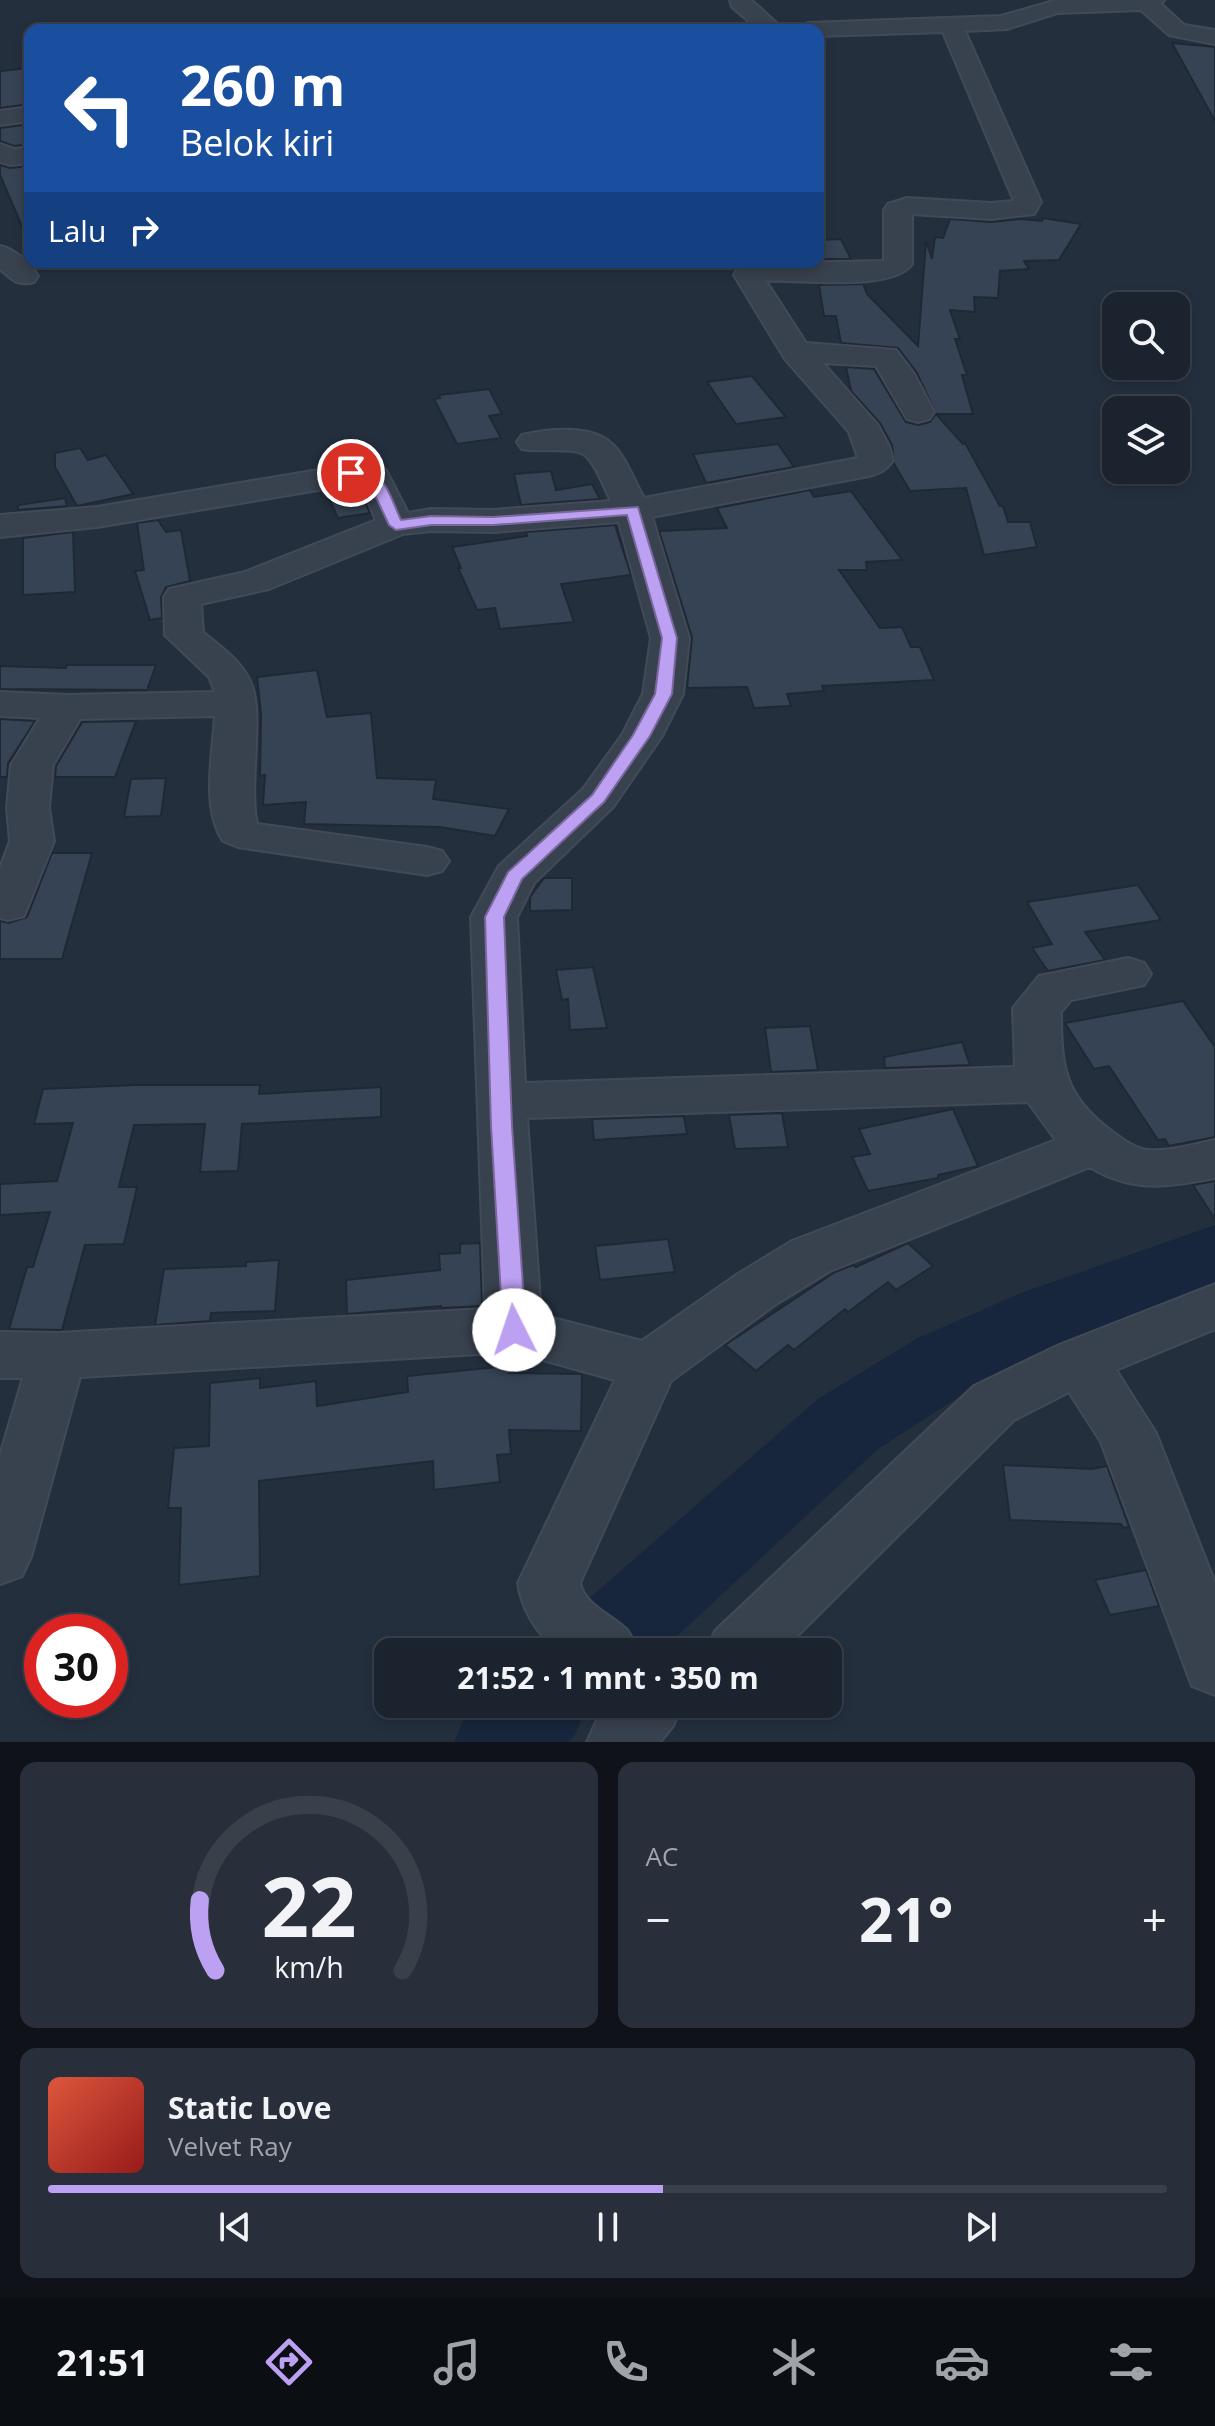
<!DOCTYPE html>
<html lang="id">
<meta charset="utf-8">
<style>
:root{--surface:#1b232e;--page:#282f3a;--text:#f1f3f6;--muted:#a0a4aa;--line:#39404a;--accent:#bca0f2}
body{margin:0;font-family:"Open Sans",sans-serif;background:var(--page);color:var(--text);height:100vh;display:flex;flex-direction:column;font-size:30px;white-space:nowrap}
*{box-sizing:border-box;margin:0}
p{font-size:26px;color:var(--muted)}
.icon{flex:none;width:44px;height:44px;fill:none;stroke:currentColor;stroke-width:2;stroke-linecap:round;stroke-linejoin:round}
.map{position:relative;height:1742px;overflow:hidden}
.details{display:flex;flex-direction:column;gap:20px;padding:20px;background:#0f1319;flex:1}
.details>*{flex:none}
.guide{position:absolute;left:24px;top:24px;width:800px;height:244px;border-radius:16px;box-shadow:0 4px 12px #0003,0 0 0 2px var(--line);background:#1a4fa0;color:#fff;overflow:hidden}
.controls{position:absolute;left:1102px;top:292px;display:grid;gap:16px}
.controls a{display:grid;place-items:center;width:88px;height:88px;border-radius:16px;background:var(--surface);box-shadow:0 4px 12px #0003,0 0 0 2px var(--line);font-size:40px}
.speed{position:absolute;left:24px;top:1614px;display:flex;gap:16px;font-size:40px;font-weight:700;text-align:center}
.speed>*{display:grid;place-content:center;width:104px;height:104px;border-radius:50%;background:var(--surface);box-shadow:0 4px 12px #0003,0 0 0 2px var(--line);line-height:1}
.speed .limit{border:12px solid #d22;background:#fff;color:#111}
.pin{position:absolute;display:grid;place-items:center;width:68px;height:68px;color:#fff;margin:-34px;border:4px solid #fff;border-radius:50%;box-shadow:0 2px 8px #0007}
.me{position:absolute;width:88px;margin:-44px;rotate:356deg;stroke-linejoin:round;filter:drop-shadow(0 0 6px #0008)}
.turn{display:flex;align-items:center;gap:28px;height:168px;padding:0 24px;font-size:36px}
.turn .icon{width:104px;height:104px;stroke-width:2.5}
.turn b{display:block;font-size:56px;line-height:68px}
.then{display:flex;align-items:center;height:76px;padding:0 24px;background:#0003;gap:16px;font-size:30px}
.big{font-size:60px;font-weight:700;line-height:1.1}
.details .tile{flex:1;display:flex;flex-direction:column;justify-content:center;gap:12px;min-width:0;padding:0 28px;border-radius:16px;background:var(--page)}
.details .dial{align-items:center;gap:0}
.dial svg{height:208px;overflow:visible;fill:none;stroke:var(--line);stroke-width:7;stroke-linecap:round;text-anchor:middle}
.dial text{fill:var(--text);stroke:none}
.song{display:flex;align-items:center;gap:24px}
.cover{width:96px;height:96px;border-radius:12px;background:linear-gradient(135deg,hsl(10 70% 55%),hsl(0 70% 35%))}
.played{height:8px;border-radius:4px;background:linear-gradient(90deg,var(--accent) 55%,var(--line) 55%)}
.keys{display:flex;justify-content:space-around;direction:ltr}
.heat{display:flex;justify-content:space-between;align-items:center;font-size:44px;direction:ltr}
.details .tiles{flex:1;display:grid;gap:20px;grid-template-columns:1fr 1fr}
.tile:last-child{grid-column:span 2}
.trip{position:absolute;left:374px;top:1638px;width:468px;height:80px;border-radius:16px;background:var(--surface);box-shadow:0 4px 12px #0003,0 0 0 2px var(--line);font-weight:700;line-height:80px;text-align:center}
.tab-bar{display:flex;height:128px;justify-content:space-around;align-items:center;background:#0b0e12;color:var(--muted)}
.tab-bar .icon{width:56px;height:56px}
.tab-bar .on{color:var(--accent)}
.tab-bar b{font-size:36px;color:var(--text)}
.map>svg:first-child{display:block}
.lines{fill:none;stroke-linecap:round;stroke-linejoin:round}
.river{fill:#17263c;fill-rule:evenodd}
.building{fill:#364354;stroke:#1f2835;stroke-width:2}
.minor-casing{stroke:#414a57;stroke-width:4}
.minor{fill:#38414e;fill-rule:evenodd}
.route{fill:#bca0f2;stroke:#7a689d;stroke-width:2}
</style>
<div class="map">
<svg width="1215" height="1742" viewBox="0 0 1215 1742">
<rect width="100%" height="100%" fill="#242f3e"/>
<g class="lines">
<g class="river">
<path d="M1215,1225v62l-138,52 -103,48 -96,62 -218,203h-112l14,-30 256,-223 98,-60 105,-46z"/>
<path d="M474,1704h114l-13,31 -7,7h-114l14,-32z"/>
</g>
</g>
<g class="building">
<path d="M1172,43l43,4v74z"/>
<path d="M30,68v36l-30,4v-37z"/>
<path d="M30,124v20l-16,2 -14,-5v-13z"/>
<path d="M0,165l10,3 20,-2v79l-30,-70z"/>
<path d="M1043,218l38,6 -22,36 -35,1 5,8 -29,2 -2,27 -24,-1 1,15 -25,-2 10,29h-5l12,36h-5l11,39h-37l-19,-41 -19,-25 -57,-5 -5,-27h-12l-5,-31 44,-1 4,10 51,52 8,-105 6,18 3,-22 8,1 7,-19 41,3 29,-3 22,2z"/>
<path d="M841,239l10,20h-33v-19z"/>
<path d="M846,367l28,2 32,53 13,3 11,-3 6,-8 27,30 2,-1 35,63h3l5,16h22l7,25 -53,8 -18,-67 -56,3 -16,-27 -2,-19 -12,-22 -29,-32z"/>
<path d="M752,376l34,41 -50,7 -29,-42z"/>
<path d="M489,389l13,25 -13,2 12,22 -44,6 -23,-45 6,-1 -1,-3z"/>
<path d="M778,444l16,23 -88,16 -13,-29z"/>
<path d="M80,448l8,12 18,-5 27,39 -56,12 -22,-39v-14z"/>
<path d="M551,471l5,19 36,-6 8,15 -79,6 -7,-31z"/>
<path d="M358,486l12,27 -32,5 -12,-26z"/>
<path d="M810,490l4,7 37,-6 51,69 -36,2 1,8h-28l41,58 22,-1 9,20h9l14,33 -112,6 2,5 -37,3 4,12 -37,2 -7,-21 -60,1 5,-51 -33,-106 68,-3 -10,-20z"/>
<path d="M65,498l2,8 -49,4v-5z"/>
<path d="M158,520l8,12 15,-2 9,51 -24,6 -5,10 1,21 -12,2 -15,-49 9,-1 -7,-47z"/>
<path d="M615,525l16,50 -70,9 13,38 -74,7 -5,-21 -18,2 -19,-42h3l-9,-21 75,-11 -1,-4z"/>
<path d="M73,532l2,60 -52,3v-57z"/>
<path d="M67,665h89l-9,25 -147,-1v-23l66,2z"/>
<path d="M317,670l10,47 44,-4 6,65 59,2 -3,19 76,10 -14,27 -55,-9 -136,-3 2,-22 -43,3 2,-30 -5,1 1,-62 -4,-37z"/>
<path d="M0,719l35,2 -27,42 -1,14h-7z"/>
<path d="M136,721l-21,56h-60l1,-11 26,-44z"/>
<path d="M166,778l-5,38 -37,1 7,-38z"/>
<path d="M52,853h40l-30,106h-62v-38l9,2 18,-6z"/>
<path d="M544,878h28v32l-42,1v-14z"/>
<path d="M1138,885l23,35 -76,12 20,28 -57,11 -16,-23 20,-4 -25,-42z"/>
<path d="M593,967l14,61 -37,2 -2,-31 -6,1 -6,-30z"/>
<path d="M1183,1001l32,46v90l-46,9 -4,-7 -7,1 -49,-74 -15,3 -29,-46z"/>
<path d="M810,1026l8,44 -47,2 -6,-44z"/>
<path d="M962,1042l8,23 -85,3 -1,-11z"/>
<path d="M134,1085h126l-1,9 122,-7v30l-139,7 -4,47 -38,1 5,-48 -71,1 -15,62h18l-13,57 -39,1 -23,85 -53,-1 18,-62h6l17,-55 -50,3v-31l57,-3 16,-58 -39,1 9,-35z"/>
<path d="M953,1109l25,57 -40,9v3l-70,13 -16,-34 18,-3 -11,-25z"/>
<path d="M782,1113l6,34 -53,2 -6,-34z"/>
<path d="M684,1116l3,18 -93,6 -2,-21z"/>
<path d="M1215,1181v38l-22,-34z"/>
<path d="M668,1239l7,33 -75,8 -5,-34z"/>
<path d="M480,1243l2,63 -41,2v-2l-94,8 -1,-34 94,-10 -1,-16 21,-1v-9z"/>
<path d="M908,1243l25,23 -37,24 -8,-8 -40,30 -3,-3 -51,41 -6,-5 -32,26 -31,-26 110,-73 18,-7 3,2z"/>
<path d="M279,1260l-4,51 -64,2 -1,8 -55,4 9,-56 82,-3v-4z"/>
<path d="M508,1366l1,7 73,1 -1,57 -72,-1 2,24 -14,1 3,27 -66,8 -1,-29 -174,20 1,95 -81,9 2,-77h-13l6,-60 35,-2 1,-63 50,-5v10l56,-7 1,25 91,-14 -1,-16z"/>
<path d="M1003,1465l89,4 15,-3 22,61 -6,1 -2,-4 -111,-4z"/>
<path d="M1146,1570l13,36 -49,9 -15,-35z"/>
</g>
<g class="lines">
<defs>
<g id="minor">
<path d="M730,0h21l33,30h-25l-27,-23z"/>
<path d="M1057,0h107l-3,4 23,21 31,5v14l-46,-9 -28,-25 -84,3 -50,16 -42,2 76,171 -7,12 -43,5 -79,-5v50c-19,28 -113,15 -146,17l40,62 90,7 18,24 20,38 -5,7 -11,3 -11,-3 -31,-53 -53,-3 54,61 12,22 4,14c-7,10 -12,13 -24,16l-217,41 37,121 -6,56 -21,42 -49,71 -79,76 -17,34 8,166 490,-16 -2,-59 26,-32 89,-18 16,5 7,11 -7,11 -73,15 -10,12c0,54 3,83 49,118 11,8 24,19 38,20 22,2 46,-6 67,-10v38c-46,9 -83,15 -125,-11l-260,104 -54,33 -105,77 -91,202c4,21 31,32 46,46 6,6 8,15 12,23h-80c-20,-18 -36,-41 -40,-69l97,-203 -101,-28 -434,25 -49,180 -9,19 -22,8v-129l23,-77h-23v-46l58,1 427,-24 -14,-392 28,-51 84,-77 39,-54 21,-41 8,-56 -32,-116 -126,10 -62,-1 -28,3 -134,55 -68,15 2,28c17,15 37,27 47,49 15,31 -2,102 7,143l170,23 15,4 7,10 -7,10 -15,4 -189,-28 -15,-6c-22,-33 -10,-87 -8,-125l-135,3 -27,46 -4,43 5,33 -30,75 -16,4 -8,-2v-50l10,-27 -3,-33 4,-43 29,-47 -40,-2v-24l67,3 148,-3 -6,-15 -44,-42 -1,-38 5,-8 76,-17 131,-52 -16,-37 -263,44 -97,10v-22l97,-8 269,-45 20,8 22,43 23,-4 62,1 118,-9c-7,-13 -14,-35 -25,-45 -10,-10 -48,-3 -64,-7l-5,-7 5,-7c26,-6 70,-11 90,9 14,13 22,37 32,54l214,-40 -9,-26 -64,-73 -51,-84 4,-6 46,-6 100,-2v-51l4,-6 19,-6 84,5 23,-2 -71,-169 -125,4v-6h-21l11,-7 193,-7zM1028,1102l28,38 -264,101 -54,33 -96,67 -101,-26 -14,-197z"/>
<path d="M30,107v14l-30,4v-14z"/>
<path d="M0,144l14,5 16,-2v16l-20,2 -10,-3z"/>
<path d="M0,246c15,3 30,17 38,30l-4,6c-16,4 -22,-2 -34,-13z"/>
<path d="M1215,1284v45l-99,41 40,63 59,150v112l-23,-9 -91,-244 -32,-50 -55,28 -233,232h-75l9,-21 259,-245 85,-41z"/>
<path d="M609,1704h74l-10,22 -13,16h-73l10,-22z"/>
</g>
</defs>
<use href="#minor" class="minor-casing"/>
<use href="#minor" class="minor"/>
</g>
<path class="route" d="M351,468c35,0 37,25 50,52l30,-4 62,1 145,-10 39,131 -5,56 -22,42 -46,66 -82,77 -18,38 8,209 14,204 -4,7 -8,3 -8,-3 -3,-7 -12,-204 -6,-209 23,-45 84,-77 41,-60 22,-41 7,-56 -35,-123 -134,10h-62l-35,5 -7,-5 -21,-45 -22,-4v-6z"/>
</svg>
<div class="controls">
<a><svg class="icon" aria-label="search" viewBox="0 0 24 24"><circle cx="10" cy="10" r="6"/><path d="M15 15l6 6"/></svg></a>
<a><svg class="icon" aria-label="layers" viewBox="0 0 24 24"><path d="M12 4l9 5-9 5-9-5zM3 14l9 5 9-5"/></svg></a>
</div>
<div class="speed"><div class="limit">30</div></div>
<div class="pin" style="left:351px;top:473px;background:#d93025"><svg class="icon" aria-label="arrive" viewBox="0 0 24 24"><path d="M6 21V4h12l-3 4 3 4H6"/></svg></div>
<svg class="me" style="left:514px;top:1330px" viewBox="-20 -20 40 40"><circle r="19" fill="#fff"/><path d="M0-13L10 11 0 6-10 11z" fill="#bca0f2"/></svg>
<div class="trip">21:52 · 1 mnt · 350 m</div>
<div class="guide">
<div class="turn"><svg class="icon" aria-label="left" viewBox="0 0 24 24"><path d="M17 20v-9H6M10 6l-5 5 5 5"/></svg><div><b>260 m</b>Belok kiri</div></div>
<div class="then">Lalu<svg class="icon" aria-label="right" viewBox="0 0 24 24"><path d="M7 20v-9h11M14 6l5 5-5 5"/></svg></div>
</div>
</div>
<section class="details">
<div class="tiles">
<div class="tile dial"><svg viewBox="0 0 100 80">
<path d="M14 69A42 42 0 1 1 86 69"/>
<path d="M14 69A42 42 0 0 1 8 42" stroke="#bca0f2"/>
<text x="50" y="56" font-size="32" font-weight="700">22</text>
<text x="50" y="72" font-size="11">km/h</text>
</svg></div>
<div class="tile"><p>AC</p>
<div class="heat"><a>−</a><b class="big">21°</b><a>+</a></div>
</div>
<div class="tile">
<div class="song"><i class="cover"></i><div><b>Static Love</b><p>Velvet Ray</p></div></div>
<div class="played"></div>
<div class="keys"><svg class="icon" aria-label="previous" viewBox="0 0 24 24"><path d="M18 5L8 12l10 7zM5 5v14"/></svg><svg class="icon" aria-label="pause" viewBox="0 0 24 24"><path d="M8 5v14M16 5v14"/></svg><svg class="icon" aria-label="next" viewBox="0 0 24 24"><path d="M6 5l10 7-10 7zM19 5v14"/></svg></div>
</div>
</div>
</section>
<nav class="tab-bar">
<b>21:51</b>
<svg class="icon on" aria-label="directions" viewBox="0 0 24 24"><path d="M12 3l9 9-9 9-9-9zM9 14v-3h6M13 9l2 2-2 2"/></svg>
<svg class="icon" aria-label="music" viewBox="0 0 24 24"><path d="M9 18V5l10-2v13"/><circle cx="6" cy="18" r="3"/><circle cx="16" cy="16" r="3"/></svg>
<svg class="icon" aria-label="phone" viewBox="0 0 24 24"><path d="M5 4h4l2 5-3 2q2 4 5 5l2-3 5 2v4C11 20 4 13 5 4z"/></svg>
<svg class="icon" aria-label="climate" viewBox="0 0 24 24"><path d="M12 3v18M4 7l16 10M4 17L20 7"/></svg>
<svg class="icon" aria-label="car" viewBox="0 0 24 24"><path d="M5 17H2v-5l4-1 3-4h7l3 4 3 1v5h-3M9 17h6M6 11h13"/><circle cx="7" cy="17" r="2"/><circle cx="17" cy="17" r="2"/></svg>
<svg class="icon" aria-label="filters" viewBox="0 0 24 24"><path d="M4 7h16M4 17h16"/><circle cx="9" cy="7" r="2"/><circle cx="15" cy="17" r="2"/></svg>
</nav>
